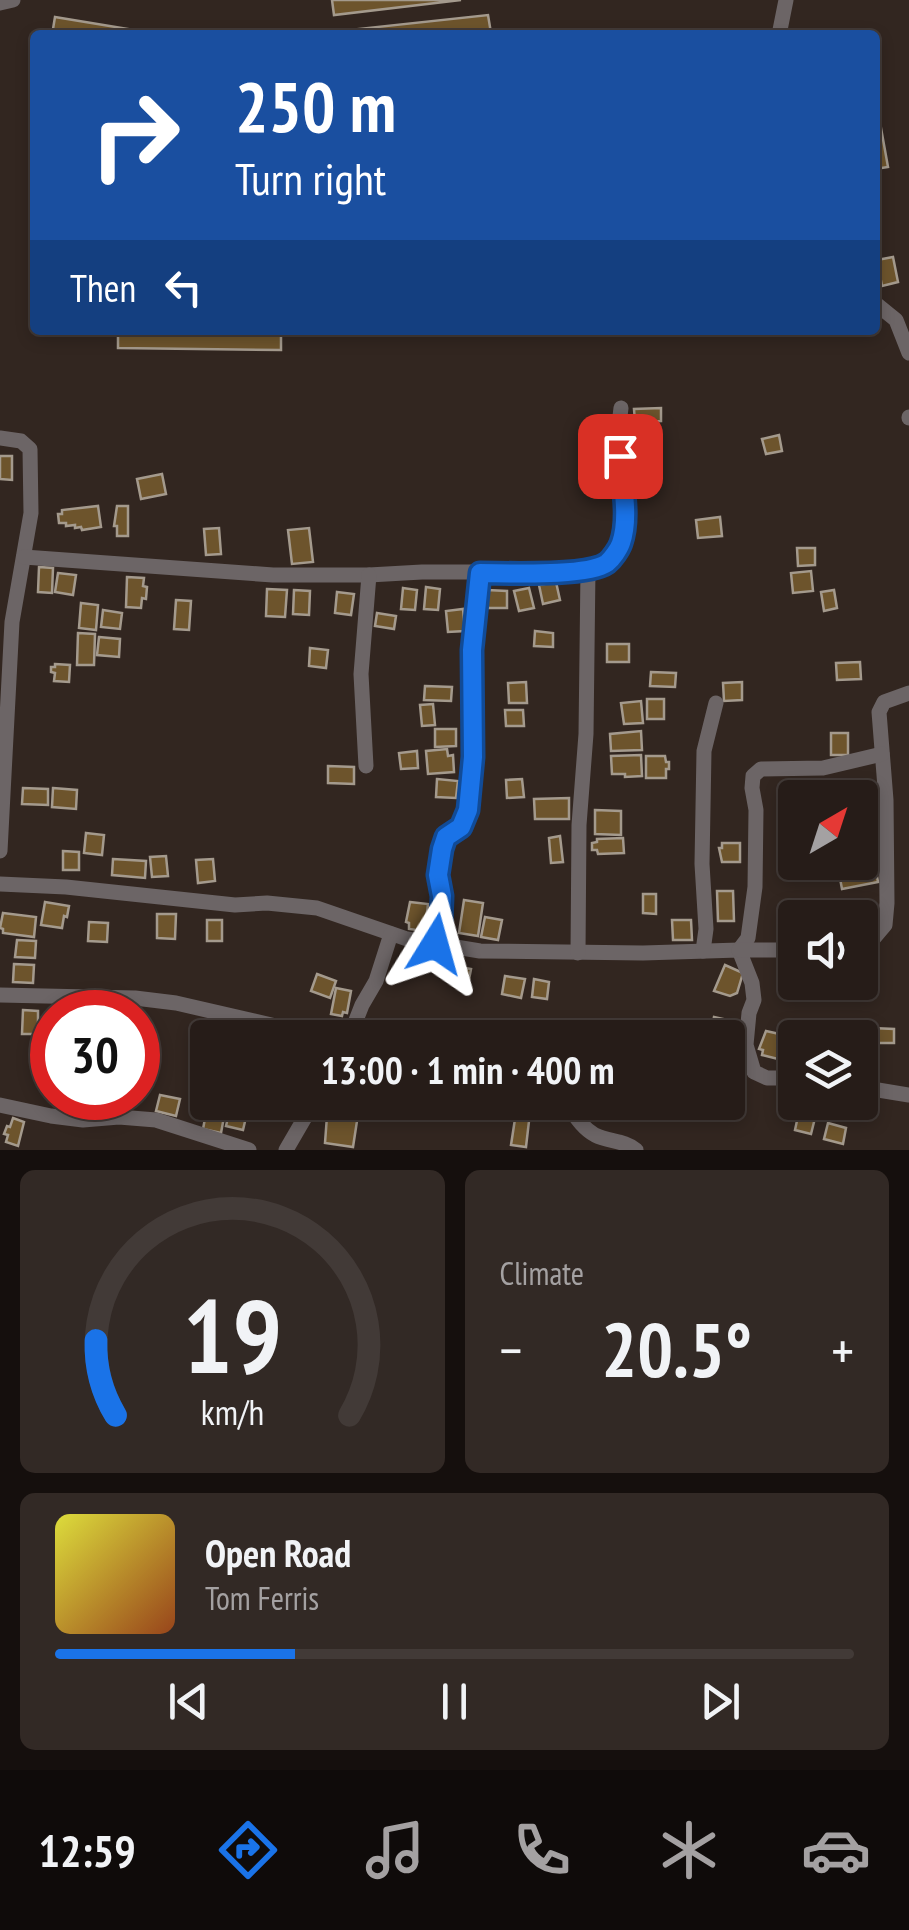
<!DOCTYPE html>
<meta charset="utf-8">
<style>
:root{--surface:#261c18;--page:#322925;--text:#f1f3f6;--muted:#a4a1a2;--line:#423a37;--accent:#1a73e8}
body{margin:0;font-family:"PT Sans Narrow",sans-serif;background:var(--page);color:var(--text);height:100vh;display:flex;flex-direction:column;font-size:38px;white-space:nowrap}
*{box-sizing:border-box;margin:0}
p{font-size:32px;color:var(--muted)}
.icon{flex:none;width:55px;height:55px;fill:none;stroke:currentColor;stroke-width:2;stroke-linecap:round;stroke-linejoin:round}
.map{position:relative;height:1150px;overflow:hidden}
.panel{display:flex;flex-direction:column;gap:20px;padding:20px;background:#150f0d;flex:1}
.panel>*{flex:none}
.top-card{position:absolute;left:30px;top:30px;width:850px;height:305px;border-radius:10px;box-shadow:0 5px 15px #0003,0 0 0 2px var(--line);background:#1a4fa0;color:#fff;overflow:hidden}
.needle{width:65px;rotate:39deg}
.tools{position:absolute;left:778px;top:780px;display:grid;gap:20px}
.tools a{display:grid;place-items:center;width:100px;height:100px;border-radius:10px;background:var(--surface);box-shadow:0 5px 15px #0003,0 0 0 2px var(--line);font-size:50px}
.speed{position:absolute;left:30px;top:990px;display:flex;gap:20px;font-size:50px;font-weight:700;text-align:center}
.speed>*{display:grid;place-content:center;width:130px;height:130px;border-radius:50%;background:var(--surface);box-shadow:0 5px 15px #0003,0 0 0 2px var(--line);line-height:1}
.speed .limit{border:15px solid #d22;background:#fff;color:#111}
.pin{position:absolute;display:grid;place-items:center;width:85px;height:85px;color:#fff;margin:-42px;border-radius:20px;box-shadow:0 5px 15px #0006}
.me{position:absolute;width:110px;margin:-55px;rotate:8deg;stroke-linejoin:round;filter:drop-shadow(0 0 8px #0008)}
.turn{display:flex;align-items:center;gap:35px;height:210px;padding:0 40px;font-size:45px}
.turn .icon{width:130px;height:130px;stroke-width:2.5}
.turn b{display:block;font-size:70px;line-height:85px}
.then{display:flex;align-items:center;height:95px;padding:0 40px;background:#0003;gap:20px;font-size:38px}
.big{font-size:75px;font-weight:700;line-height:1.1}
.panel .widget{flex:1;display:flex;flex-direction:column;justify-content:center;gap:15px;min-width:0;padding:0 35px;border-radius:15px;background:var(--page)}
.panel .dial{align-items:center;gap:0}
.dial svg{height:260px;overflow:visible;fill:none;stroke:var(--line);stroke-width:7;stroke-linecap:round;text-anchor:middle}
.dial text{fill:var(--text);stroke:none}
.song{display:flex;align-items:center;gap:30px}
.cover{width:120px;height:120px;border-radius:15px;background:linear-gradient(135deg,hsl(60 70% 55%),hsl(20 70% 35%))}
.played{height:10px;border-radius:5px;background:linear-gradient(90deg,var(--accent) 30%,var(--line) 30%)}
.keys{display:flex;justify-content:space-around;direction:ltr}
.heat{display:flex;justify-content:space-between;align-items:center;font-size:55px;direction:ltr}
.panel .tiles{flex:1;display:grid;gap:20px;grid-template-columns:1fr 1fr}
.widget:last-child{grid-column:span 2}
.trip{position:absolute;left:190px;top:1020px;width:555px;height:100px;border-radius:10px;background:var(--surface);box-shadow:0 5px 15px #0003,0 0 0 2px var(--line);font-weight:700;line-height:100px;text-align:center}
.menu{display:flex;height:160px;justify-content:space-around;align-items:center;background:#0f0b0a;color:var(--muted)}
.menu .icon{width:70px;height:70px}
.menu .selected{color:var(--accent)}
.menu b{font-size:45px;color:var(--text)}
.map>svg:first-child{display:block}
.building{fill:#6d542c;stroke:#a49a8d;stroke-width:2.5}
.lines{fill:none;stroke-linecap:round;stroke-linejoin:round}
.minor{stroke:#6c6566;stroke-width:15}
.route-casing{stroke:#114b97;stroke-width:25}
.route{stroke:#1a73e8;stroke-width:18}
</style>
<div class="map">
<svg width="909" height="1150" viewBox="0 0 909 1150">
<rect width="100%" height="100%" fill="#322620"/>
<g class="building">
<path d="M332,0h129l-127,15z"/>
<path d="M488,15l3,18 -170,2v-2z"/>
<path d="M55,17l85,14 -1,4h-87z"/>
<path d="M881,128l7,39 -13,2v-39z"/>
<path d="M893,257l5,25 -16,4 -5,-26z"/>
<path d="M118,330h163v20l-163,-2z"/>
<path d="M661,408v13l-26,1 -1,-13z"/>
<path d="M779,435l3,16 -16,3 -4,-15z"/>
<path d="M632,436h17v22h-16z"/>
<path d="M0,456h12v24l-12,-1z"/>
<path d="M162,474l4,20 -25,5 -4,-20z"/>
<path d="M98,506l3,21 -19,3 -1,-3 -6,1v-3l-9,1v-3h-7l-1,-9h4v-4z"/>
<path d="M117,506h11v30h-11v-10h-3z"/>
<path d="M720,517l2,19 -24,2 -2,-18z"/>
<path d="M219,528l2,26 -15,1 -2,-26z"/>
<path d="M309,528l4,34 -21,2 -4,-34z"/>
<path d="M797,548h18v17l-17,1z"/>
<path d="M39,567l14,1 -1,25 -14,-1z"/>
<path d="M811,571l2,20 -20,2 -2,-20z"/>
<path d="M58,573l18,2 -3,20 -18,-3z"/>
<path d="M127,577l17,1 -1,8 4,1 -1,12 -4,-1 -1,10 -15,-1z"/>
<path d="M556,582l4,18 -17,4 -4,-19z"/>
<path d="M426,587l14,2 -2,21 -14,-1z"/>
<path d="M403,588l14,2 -2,20 -14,-1z"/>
<path d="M529,588l5,20 -15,3 -5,-20z"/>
<path d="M267,589l20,1 -2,27 -19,-1z"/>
<path d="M294,590l16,1 -1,24 -16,-1z"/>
<path d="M487,590l20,1v17h-20z"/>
<path d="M834,590l3,18 -13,3 -3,-19z"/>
<path d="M337,592l17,2 -3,21 -16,-2z"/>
<path d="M176,600l15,1 -2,29 -15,-1z"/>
<path d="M81,603l17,2 -2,25 -17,-2z"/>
<path d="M463,609l2,22 -17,1 -2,-21z"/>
<path d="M103,610l19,3 -2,16 -19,-2z"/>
<path d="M377,613l19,3 -2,13 -19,-3z"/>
<path d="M535,631l18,2v14l-19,-1z"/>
<path d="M78,633l17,1 -1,31h-17z"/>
<path d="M99,637l21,2 -1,18 -22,-2z"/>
<rect x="607" y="644" width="22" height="18"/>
<path d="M310,648l18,2 -2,18 -17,-2z"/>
<path d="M860,662l1,17 -24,1 -1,-17z"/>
<path d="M55,664l15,1 -1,17 -15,-1 1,-8 -4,-1v-5h4z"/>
<path d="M651,672l25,1 -1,14 -25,-1z"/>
<path d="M526,682l1,21h-18l-1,-20z"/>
<path d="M742,682v18l-18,1 -1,-18z"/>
<path d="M425,686l27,1 -1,14 -27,-1z"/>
<rect x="647" y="699" width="17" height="20"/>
<path d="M641,701l2,22 -19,1 -3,-21z"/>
<path d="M433,704l2,21 -13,1 -2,-21z"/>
<path d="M505,710h18l1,16h-18z"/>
<path d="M435,729h21v17l-21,1z"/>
<path d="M641,731l1,19 -31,1 -1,-17z"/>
<rect x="831" y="733" width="17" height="22"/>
<path d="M447,749l1,7 5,-1 1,17 -26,2 -2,-23z"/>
<path d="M417,751l1,17 -17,1 -2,-16z"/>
<path d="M641,755l1,21 -17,1v-3h-13l-1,-18z"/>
<path d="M646,756h19l1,6h3v7h-3v9h-20z"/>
<path d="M328,766l26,1v17l-26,-1z"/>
<path d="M437,779l21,2 -2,17 -20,-1z"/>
<path d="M522,779l2,18 -17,1 -1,-18z"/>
<path d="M23,788l25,1v16l-26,-1z"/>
<path d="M53,788l24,2 -1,19 -24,-2z"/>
<path d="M569,798v21h-34l-1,-20z"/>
<path d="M595,810l26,1v24l-26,-1z"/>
<path d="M86,833l18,2 -2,20 -18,-2z"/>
<path d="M560,836l3,26 -12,1 -2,-25z"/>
<path d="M623,838l1,15 -26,1 -1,-4h-5v-7l5,-1v-3z"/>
<path d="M722,843h18v19h-18l-3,-14h3z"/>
<path d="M63,851l16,1v18h-16z"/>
<path d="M166,856l2,20 -16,1 -2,-20z"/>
<path d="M113,859l33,2 -1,17 -33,-3z"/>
<path d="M213,859l2,22 -17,2 -2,-23z"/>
<path d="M875,865l3,17 -36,7 -3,-16z"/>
<path d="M717,891h16l1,30h-16z"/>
<path d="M643,894h13v20l-13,-1z"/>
<path d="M464,900l19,3 -5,33 -19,-3z"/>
<path d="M45,902l24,4 -2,11 -3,-1 -2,12 -21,-3z"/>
<path d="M410,902l18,2 -3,27 -16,-2v-6l-3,-1z"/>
<path d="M3,913l33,4 -2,20 -31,-4v-4l-3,-1z"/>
<path d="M157,914h19l-1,25 -18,-1z"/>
<path d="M485,917l17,3 -4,20 -17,-3z"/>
<rect x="207" y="920" width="15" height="21"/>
<path d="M672,920h19l1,20h-19z"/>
<path d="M89,922l19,1 -1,19 -19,-1z"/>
<path d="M17,940l19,1 -1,17 -20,-1z"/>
<path d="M14,964l20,1 -1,18 -20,-1z"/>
<path d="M725,965l18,8 -6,20 -7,3 -16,-5z"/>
<path d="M454,966l17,3 -3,16 -17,-3z"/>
<path d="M317,974l19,7 -6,17 -19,-7z"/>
<path d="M505,976l20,3 -4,19 -19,-4z"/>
<path d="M534,979l15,3 -2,17 -15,-2z"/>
<path d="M336,988l15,3 -4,22 -4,-1 -1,4 -11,-2z"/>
<path d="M23,1010l15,1v23h-16z"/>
<path d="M714,1017l18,4 -4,21v-4h-18z"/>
<path d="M425,1021l14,3v-2l6,1 -3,15h-20z"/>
<path d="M872,1028l22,1v14h-22z"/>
<path d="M766,1031l18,4 -6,24 -16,-4 1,-5 -4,-1z"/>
<path d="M160,1095l20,4 -4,17 -20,-5z"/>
<path d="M801,1102h18l-8,32 -16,-4z"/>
<path d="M208,1103l18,3 -5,27 -18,-4z"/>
<path d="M230,1109l17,4 -4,17 -17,-4z"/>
<path d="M327,1116l30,5 -4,26 -28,-4z"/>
<path d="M13,1118l11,4 -6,24 -12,-4 2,-7 -4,-1 3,-8 3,1z"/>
<path d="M515,1119l14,2 -3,26 -15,-2z"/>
<path d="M828,1123l18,5 -3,16 -19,-5z"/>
</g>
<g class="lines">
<g class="minor">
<path d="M0,3l13,-3"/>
<path d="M779,35l7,-35"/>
<path d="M875,303l21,17 13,33"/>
<path d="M909,418v-1"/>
<path d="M0,438l21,3 9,8 1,64 -19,109 -12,229"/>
<path d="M24,557l249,18h96l53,-3h132l34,-3 19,-6 14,-17 4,-32 -7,-81 3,-25"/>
<path d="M366,766l-5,-92 8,-99"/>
<path d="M0,884l66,3 169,18 32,-2 50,5 90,31 73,12 163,2 96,-3 13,33 2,17 -5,13 -3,32 8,27 13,6h28"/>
<path d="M860,942l14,-4 11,-13 2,-22 -1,-103 -7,-88 5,-10 25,-9"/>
<path d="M435,944c2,-7 5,-15 6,-22 4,-24 -4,-43 1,-68 4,-24 20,-21 26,-44 9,-37 4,-78 4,-115 0,-41 4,-81 9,-122"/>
<path d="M739,950l9,-12 7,-51 1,-77 -4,-22 1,-12 8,-7 62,-1 59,-14"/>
<path d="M739,950h56"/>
<path d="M703,951l3,-22 -4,-65 2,-113 12,-48"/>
<path d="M578,953l1,-128 7,-91 2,-165"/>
<path d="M0,995l135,3 41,5 117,27"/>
<path d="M349,1038l13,-33 14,-24 15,-47"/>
<path d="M860,1087l49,8"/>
<path d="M565,1102c9,12 17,26 30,33 14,7 29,5 41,15"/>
<path d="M0,1105l51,11 32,4 36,-3 37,3 93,30"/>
<path d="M286,1150l18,-31 13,-17"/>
</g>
</g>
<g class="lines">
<defs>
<path id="route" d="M435,944l6,-21 1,-27 -4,-21 4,-26 4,-12 15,-10 7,-17 5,-53 -1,-107 8,-77c27,0 107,4 127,-10 5,-4 12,-14 14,-20 9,-26 1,-60 -1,-87"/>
</defs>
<use href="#route" class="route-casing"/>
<use href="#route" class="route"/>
</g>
</svg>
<div class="tools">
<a><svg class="needle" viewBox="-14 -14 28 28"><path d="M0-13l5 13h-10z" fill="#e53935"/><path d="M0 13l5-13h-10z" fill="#a4a1a2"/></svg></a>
<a><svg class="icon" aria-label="sound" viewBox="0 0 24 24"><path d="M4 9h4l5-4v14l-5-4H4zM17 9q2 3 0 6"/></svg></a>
<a><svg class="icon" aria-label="layers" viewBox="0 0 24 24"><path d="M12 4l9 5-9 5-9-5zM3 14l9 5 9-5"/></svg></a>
</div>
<div class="speed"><div class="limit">30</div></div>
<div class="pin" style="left:620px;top:456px;background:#d93025"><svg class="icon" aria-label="arrive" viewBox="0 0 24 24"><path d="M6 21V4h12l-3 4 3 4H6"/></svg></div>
<svg class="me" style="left:435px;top:944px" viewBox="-20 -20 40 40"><path d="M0-17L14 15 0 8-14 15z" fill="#1a73e8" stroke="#fff" stroke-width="4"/></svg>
<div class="trip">13:00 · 1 min · 400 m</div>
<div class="top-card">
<div class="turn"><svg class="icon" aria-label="right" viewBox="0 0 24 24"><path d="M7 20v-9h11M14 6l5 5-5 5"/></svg><div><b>250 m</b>Turn right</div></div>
<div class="then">Then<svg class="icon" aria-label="left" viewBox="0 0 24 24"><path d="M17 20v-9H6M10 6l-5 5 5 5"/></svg></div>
</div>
</div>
<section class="panel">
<div class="tiles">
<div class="widget dial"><svg viewBox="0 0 100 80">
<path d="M14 69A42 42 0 1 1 86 69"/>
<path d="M14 69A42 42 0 0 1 8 46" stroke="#1a73e8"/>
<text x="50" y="56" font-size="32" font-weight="700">19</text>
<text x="50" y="72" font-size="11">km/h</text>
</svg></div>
<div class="widget"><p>Climate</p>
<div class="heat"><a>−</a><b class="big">20.5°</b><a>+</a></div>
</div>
<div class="widget">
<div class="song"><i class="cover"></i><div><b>Open Road</b><p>Tom Ferris</p></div></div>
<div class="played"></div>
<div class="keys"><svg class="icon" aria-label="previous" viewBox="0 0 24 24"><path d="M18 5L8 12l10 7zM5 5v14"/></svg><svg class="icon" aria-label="pause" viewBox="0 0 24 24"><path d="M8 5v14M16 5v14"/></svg><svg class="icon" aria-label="next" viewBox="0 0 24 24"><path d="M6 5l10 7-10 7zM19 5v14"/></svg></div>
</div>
</div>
</section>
<nav class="menu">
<b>12:59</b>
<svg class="icon selected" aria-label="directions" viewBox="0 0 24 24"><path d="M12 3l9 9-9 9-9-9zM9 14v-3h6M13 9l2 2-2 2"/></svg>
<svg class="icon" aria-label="music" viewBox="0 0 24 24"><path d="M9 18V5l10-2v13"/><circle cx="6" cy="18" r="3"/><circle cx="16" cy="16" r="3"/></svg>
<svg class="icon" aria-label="phone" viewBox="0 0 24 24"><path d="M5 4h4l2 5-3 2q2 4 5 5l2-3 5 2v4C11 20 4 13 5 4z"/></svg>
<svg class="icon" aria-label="climate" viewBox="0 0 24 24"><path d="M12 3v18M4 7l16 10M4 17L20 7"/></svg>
<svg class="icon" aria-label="car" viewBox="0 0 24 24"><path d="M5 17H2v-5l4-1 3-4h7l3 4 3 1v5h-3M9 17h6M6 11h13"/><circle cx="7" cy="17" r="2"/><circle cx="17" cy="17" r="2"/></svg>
</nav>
